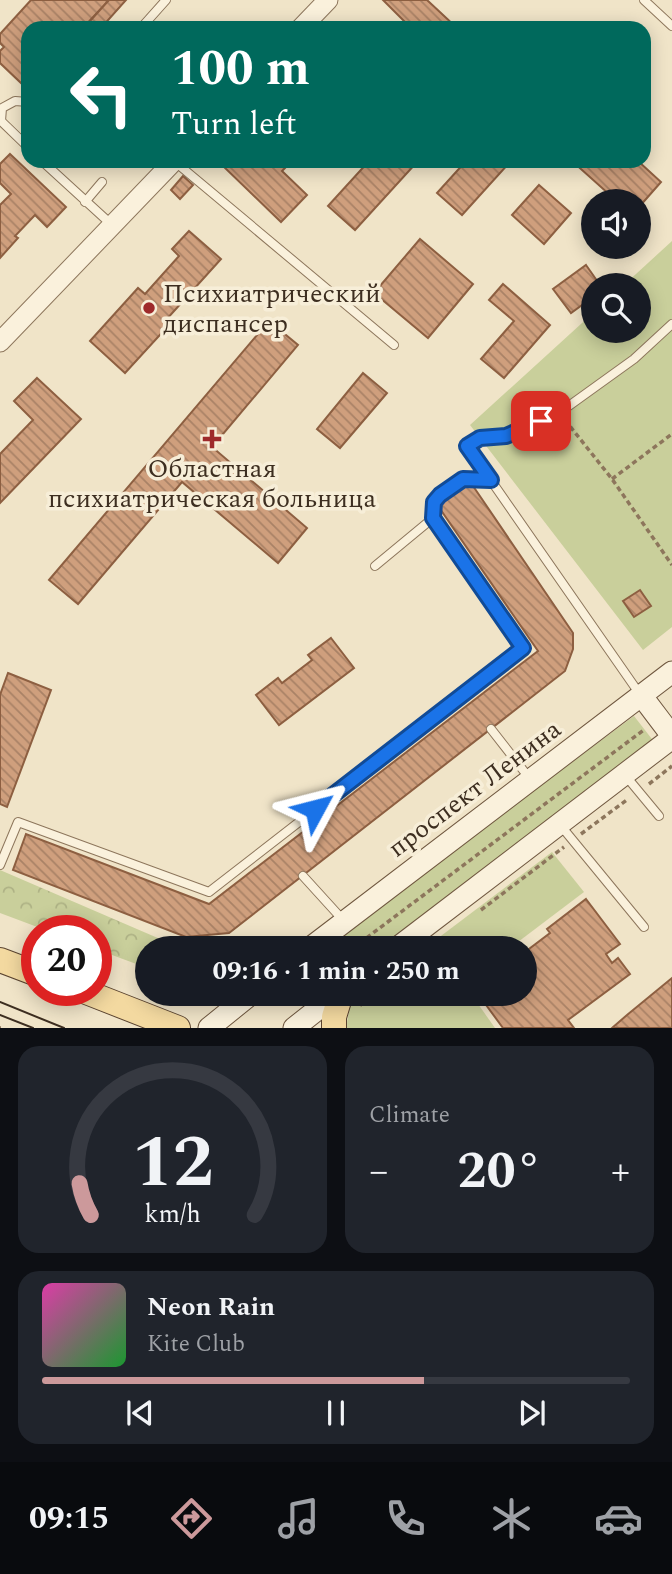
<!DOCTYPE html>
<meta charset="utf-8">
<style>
:root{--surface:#171b24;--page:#20242c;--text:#f1f3f6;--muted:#9ea1a6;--line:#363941;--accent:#cc999b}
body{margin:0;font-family:Spectral,serif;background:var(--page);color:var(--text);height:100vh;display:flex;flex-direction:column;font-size:26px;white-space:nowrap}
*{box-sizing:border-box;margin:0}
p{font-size:23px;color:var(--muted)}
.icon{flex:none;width:38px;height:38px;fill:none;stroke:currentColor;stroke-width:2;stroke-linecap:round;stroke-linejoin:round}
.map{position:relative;height:1028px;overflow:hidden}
.panel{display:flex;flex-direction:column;gap:18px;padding:18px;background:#0d0f14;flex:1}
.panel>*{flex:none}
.guide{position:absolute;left:21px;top:21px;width:630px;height:147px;border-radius:21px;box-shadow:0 4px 18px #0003;background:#00695c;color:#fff;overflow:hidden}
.tools{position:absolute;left:581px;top:189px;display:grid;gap:14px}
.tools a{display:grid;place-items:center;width:70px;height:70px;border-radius:50%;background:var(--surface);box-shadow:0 4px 18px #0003;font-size:35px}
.speed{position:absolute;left:21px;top:915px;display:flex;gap:14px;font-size:35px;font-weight:700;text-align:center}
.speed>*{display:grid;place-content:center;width:91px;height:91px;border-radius:50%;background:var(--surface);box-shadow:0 4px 18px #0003;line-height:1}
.speed .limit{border:10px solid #d22;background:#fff;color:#111}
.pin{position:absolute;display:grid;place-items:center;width:60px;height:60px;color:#fff;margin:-30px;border-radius:14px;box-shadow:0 4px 10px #0006}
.me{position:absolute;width:77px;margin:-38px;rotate:52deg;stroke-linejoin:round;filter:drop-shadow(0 0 5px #0008)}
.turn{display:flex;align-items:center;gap:24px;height:147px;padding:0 35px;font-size:32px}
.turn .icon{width:91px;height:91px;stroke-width:2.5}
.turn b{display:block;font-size:49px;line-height:60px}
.big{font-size:52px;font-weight:700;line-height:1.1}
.panel .widget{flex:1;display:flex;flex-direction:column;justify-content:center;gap:10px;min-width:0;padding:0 24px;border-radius:21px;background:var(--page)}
.panel .dial{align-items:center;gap:0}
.dial svg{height:182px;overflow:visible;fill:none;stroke:var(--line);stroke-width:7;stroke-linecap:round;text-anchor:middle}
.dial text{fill:var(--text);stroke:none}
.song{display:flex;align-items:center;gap:21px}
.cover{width:84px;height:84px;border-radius:10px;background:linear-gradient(135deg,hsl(320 70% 55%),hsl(130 70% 35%))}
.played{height:7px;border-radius:4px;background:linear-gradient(90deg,var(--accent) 65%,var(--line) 65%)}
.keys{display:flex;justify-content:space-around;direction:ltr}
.heat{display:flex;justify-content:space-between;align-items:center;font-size:38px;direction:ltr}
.panel .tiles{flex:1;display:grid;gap:18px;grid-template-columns:1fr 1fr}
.widget:last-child{grid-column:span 2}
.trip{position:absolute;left:135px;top:936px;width:402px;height:70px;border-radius:35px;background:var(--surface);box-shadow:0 4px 18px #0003;font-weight:700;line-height:70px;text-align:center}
.tab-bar{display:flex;height:112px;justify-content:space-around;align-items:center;background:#090b0e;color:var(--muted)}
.tab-bar .icon{width:49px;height:49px}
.tab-bar .on{color:var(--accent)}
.tab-bar b{font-size:32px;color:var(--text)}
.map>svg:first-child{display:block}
.forest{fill:url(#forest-crowns)}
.park{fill:#c9cf9b}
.building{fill:url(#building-back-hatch);stroke:#8d5f41;stroke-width:2}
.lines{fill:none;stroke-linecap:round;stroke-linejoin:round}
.service-casing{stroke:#8d765c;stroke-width:10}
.tertiary-casing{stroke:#8d765c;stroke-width:21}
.secondary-casing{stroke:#6f573f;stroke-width:23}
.primary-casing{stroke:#5b4430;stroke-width:26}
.path{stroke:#8d765c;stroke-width:3.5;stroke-dasharray:5 3.5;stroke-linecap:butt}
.service{stroke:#faf1dc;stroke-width:8}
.tertiary{stroke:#faf1dc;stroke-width:19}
.secondary{stroke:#faf1dc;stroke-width:21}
.primary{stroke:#f3d9a0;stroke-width:24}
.tram{stroke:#3d2e20;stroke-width:2}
.route-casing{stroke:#114b97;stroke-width:18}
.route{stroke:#1a73e8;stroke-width:12}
.poi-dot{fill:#9e2a2b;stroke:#f7eed8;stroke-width:2.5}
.labels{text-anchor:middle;stroke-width:7;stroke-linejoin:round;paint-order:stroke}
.poi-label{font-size:26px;fill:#3d2e20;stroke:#f7eed8;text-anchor:start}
.street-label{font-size:26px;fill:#3d2e20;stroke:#f7eed8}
</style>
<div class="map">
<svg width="672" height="1028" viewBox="0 0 672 1028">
<defs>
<pattern id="forest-crowns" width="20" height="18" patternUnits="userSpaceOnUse" patternTransform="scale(1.75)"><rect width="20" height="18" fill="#c9cf9b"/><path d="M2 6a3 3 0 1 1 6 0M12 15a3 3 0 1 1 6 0" fill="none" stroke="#aeb285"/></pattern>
<pattern id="building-back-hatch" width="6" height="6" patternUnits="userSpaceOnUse" patternTransform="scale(1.75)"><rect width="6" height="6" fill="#cf9f7d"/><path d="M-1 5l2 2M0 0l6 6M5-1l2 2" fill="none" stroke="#a98266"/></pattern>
</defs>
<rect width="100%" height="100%" fill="#f0e4c8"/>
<path class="forest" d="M0,870l181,78h-34v20l-51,-19v-18h-48l-48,-18z"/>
<g class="park">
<path d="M672,241v386l-29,23 -173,-225 123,-112v18h46v-46h-15z"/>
<path d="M634,716l21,27 -272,205h-61z"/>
<path d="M552,852l32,40 -74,56h-85z"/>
<path d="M365,994h106l24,34h-149l4,-23z"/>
</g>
<g class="building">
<path d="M31,0h78l-26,28h-55v48l-7,7 -21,-20v-12l4,-4 -4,-4v-9z"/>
<path d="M109,0h17l-25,28h-3l-8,-7z"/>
<path d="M383,0h44l30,28h-46z"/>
<path d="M10,154l56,53 -19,20 -12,-12 -20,21 3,2 -18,20v-53l11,-11 -11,-11v-19z"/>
<path d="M229,161h63l-10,10 25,24 -26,27 -57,-55z"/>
<path d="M369,161h49l-63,69 -27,-24z"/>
<path d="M466,161h45l-49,54 -25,-22z"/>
<path d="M572,161h66l23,21 -22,25v-6h-34l5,-6z"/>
<path d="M183,176l10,9 -13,14 -9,-9z"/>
<path d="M539,185l32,28 -27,31 -32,-29z"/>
<path d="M189,231l32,28 -56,62 4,4 -44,48 -35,-32 48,-53 7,6 34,-38 -7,-7z"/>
<path d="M420,239l53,45 -45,54 -54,-45z"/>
<path d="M586,265l14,20h-7v12l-22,16 -18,-24z"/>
<path d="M503,284l47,41 -46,53 -23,-19 33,-38 -25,-21z"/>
<path d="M269,321l29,24 -86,102 95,81 -29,35 -96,-81 -104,122 -29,-24z"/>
<path d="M363,373l24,20 -47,55 -23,-19z"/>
<path d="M37,378l44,41 -81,84v-49l33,-34 -19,-19z"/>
<path d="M471,483l102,150v16l-8,22 -336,262 -43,4 -173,-67 13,-36 183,70 329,-253 -102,-148z"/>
<path d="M640,590l11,16 -17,11 -11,-16z"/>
<path d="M331,638l23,30 -75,57 -23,-30 22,-17 4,5 30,-23 -4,-5z"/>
<path d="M8,673l43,17 -44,117 -7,-3v-109z"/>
<path d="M586,899l34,45 -14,10 6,9 6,-5 12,16 -62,46 6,8h-71l-25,-34h47v-42l25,-19 -3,-4z"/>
<path d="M672,978v50h-60l15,-13z"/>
</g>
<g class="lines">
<defs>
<g id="service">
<path d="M644,0l28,26"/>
<path d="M141,28l25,-28"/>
<path d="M1,121l1,-13 13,-7 13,1"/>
<path d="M1,121l27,26"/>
<path d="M42,161l70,64"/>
<path d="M174,161l220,184"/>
<path d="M85,202l17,-20"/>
<path d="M375,566l58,-48 1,-17 6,-6 23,-16 28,1"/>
<path d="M639,693l-172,-247 13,-8 26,-2 53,-23 75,-54 38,-35"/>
<path d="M491,729l39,50"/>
<path d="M625,775l34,41"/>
<path d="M561,826l83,101"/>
<path d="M0,865l18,-43 191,70 314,-244 -90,-130"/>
<path d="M303,876l40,44"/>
</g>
<g id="tertiary">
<path d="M301,28l27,-28"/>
<path d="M0,342l174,-181"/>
</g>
<g id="secondary">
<path d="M641,695l31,41"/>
<path d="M310,948l362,-276"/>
<path d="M397,948l275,-210"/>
<path d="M209,1028l42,-34"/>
<path d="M294,1028l43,-34"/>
</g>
<g id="primary">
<path d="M0,960l37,14"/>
<path d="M81,990l97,38"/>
<path d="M334,1028v-11l7,-23"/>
</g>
</defs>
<use href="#service" class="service-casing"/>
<use href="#tertiary" class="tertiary-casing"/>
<use href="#secondary" class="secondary-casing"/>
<use href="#primary" class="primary-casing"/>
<g class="path">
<path d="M565,420l47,59 60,86"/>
<path d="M612,479l60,-45"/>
<path d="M649,784l23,-18"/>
<path d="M581,834l47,-35"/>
<path d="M481,910l83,-63"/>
<path d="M353,948l292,-219"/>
<path d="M280,1003l12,-9"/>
<path d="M360,1006l4,-8 6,-4"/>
<path d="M0,1028h1"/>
</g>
<use href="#service" class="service"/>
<use href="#tertiary" class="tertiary"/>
<use href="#secondary" class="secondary"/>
<use href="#primary" class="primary"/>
<g class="tram">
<path d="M0,1002l64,26"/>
<path d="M0,1015l33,13"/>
</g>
</g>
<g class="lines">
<defs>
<path id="route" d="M315,809l208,-161 -90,-130 1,-16 6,-7 23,-16 28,1 -24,-34 13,-8 26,-2 35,-15"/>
</defs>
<use href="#route" class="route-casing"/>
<use href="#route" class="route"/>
</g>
<g class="poi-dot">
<circle cx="149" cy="308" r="7"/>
<path d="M208.5 428.5h7v7h7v7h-7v7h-7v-7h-7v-7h7z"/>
</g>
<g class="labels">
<g class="poi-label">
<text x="163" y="302">Психиатрический<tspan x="163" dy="30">диспансер</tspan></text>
<text x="212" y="477" text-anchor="middle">Областная<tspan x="212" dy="30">психиатрическая больница</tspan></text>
</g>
<g class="street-label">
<text transform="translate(474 788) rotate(-37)" y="9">проспект Ленина</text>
</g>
</g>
</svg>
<div class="tools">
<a><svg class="icon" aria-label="sound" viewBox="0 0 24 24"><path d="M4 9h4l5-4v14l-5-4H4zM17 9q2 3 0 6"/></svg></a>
<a><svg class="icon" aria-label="search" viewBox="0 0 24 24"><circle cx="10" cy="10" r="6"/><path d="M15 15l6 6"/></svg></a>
</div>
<div class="speed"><div class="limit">20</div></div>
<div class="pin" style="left:541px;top:421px;background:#d93025"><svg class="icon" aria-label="arrive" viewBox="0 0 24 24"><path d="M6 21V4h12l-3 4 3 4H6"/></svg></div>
<svg class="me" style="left:315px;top:809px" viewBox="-20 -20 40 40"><path d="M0-17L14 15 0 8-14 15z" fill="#1a73e8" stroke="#fff" stroke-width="4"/></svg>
<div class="trip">09:16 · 1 min · 250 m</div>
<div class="guide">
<div class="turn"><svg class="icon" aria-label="left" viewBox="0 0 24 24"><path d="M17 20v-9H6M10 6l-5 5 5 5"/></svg><div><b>100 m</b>Turn left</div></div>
</div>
</div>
<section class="panel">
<div class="tiles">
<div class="widget dial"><svg viewBox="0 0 100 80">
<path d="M14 69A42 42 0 1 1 86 69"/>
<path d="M14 69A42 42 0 0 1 9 55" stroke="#cc999b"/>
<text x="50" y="56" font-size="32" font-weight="700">12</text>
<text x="50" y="72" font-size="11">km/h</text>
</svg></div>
<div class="widget"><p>Climate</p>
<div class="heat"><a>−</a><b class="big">20°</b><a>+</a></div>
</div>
<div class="widget">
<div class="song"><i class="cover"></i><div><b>Neon Rain</b><p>Kite Club</p></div></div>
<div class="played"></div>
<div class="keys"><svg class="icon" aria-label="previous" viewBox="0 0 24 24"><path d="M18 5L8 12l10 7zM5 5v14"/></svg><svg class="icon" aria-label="pause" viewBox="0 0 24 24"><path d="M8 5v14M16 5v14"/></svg><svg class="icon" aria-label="next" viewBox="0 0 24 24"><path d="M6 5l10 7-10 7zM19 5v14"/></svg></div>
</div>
</div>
</section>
<nav class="tab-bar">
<b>09:15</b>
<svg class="icon on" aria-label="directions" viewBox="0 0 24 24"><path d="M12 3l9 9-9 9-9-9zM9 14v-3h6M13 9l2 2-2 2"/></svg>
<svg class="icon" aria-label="music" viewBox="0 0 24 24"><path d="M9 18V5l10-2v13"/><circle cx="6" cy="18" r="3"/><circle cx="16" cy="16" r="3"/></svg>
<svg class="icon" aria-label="phone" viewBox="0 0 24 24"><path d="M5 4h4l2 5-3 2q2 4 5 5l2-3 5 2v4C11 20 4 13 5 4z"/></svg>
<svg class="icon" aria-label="climate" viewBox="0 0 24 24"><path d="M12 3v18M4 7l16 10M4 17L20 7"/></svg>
<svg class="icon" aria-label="car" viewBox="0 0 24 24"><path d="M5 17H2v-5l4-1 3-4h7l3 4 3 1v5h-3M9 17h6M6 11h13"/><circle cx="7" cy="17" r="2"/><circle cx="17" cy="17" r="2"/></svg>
</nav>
